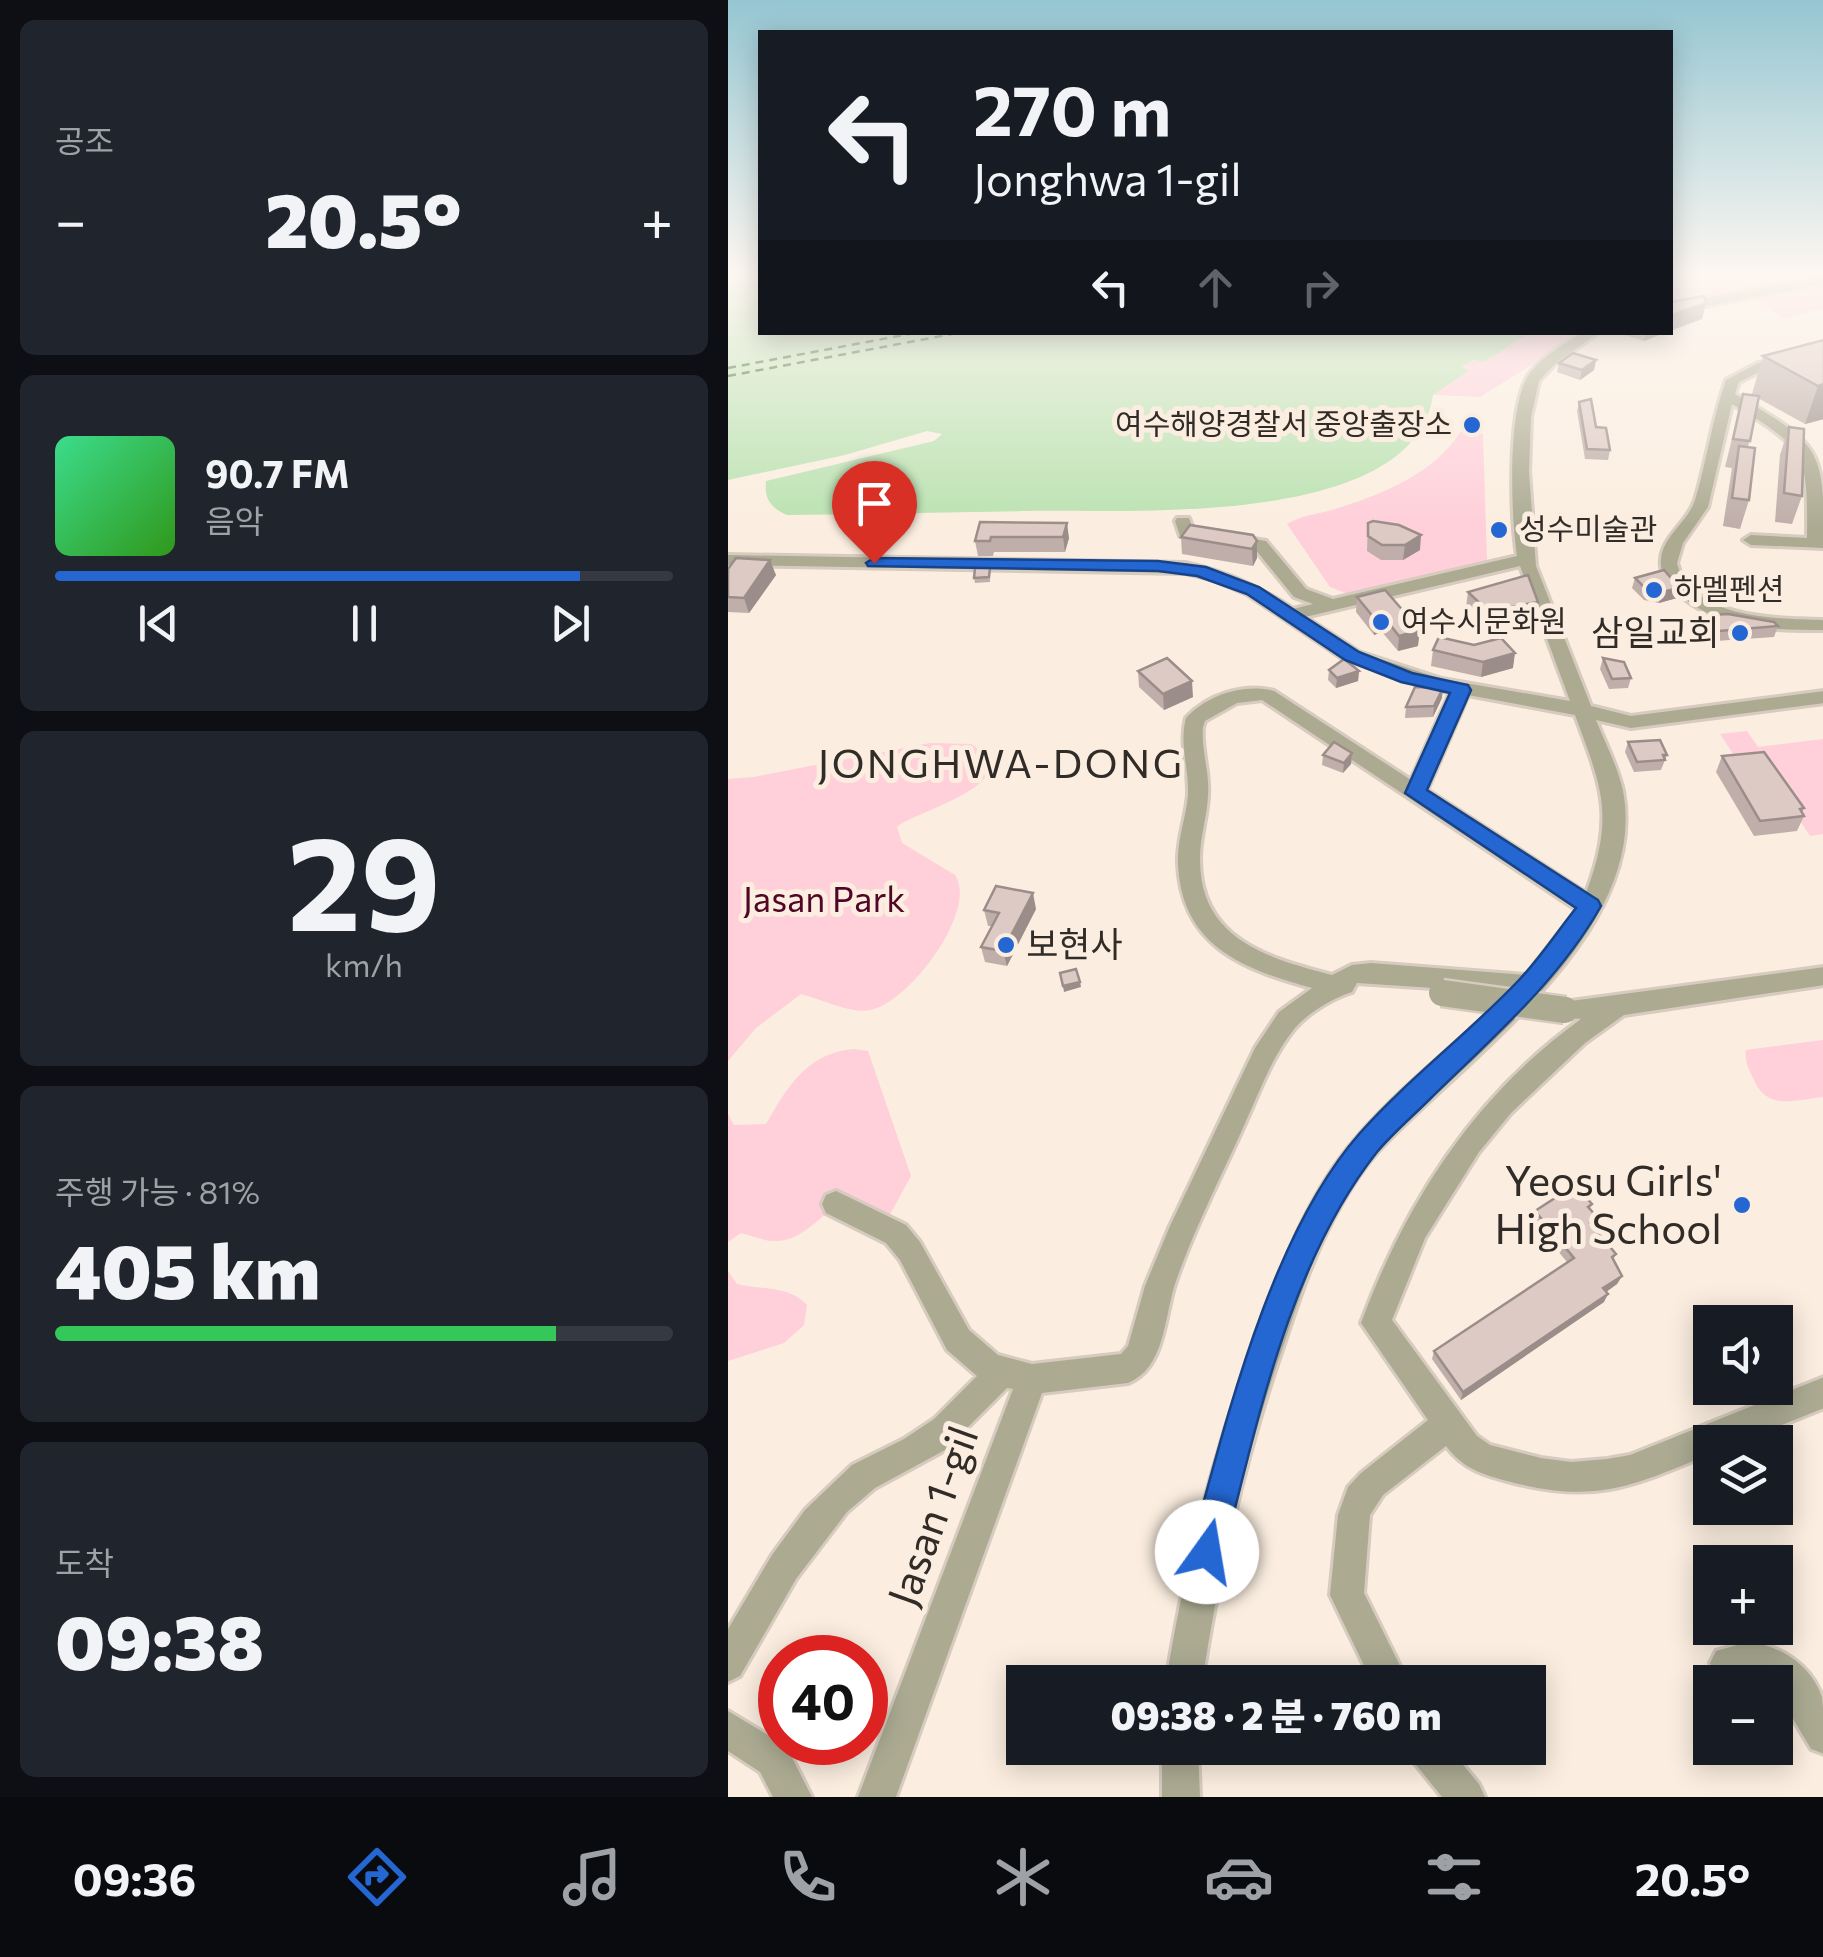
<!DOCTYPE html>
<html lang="ko">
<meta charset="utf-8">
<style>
:root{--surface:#171b24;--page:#20242c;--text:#f1f3f6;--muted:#9ea1a6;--line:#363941;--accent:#2467d3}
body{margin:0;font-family:Commissioner,"Noto Sans KR",sans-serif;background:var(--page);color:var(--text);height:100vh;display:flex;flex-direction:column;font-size:38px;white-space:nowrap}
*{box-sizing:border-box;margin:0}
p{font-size:32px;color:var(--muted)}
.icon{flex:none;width:55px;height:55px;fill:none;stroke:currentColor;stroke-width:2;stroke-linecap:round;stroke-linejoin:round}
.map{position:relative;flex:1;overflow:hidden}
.panel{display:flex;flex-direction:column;gap:20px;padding:20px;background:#0d0f14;width:728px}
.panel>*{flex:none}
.top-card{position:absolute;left:30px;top:30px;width:915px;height:305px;border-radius:0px;box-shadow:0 5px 25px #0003;background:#171b24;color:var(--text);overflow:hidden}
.controls{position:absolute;left:965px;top:1305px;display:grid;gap:20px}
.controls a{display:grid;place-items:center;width:100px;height:100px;border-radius:0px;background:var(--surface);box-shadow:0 5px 25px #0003;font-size:50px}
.speed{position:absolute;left:30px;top:1635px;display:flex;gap:20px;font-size:50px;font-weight:700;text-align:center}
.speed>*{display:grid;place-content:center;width:130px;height:130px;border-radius:50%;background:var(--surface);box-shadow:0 5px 25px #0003;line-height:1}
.speed .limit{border:15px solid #d22;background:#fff;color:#111}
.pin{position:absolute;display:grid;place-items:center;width:85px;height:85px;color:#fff;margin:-102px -42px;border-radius:50% 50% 50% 0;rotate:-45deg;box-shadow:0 0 10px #0007}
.pin .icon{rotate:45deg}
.me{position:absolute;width:110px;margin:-55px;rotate:13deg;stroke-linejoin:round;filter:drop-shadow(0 0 8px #0008)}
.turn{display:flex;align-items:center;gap:35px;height:210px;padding:0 50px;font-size:45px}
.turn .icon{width:130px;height:130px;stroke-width:2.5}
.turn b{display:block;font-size:70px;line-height:85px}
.lanes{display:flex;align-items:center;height:95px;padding:0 50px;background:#0003;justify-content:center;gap:50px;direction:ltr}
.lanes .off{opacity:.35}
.big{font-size:75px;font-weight:800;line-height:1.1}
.panel .widget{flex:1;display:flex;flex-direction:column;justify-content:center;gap:15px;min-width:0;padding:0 35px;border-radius:15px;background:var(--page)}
.panel .dial{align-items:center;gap:0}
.dial b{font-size:130px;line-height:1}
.song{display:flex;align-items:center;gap:30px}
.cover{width:120px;height:120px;border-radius:15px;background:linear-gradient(135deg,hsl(150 70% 55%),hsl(110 70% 35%))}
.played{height:10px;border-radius:5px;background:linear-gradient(90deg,var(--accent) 85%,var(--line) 85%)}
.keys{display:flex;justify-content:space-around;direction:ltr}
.heat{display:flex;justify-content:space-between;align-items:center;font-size:55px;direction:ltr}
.charge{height:15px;border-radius:8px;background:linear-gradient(90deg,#34c759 81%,var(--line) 0)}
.trip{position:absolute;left:278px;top:1665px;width:540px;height:100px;border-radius:0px;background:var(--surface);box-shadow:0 5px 25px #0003;font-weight:800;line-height:100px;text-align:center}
.tab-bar{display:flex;height:160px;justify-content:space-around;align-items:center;background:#090b0e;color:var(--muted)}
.tab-bar .icon{width:70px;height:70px}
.tab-bar .current{color:var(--accent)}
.tab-bar b{font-size:45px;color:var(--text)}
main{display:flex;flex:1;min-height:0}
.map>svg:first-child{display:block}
.green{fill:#ffcfda}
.water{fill:#bae2b1}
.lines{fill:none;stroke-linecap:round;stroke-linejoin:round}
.ferry{stroke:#295b1c;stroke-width:2.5;stroke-dasharray:8 6;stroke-linecap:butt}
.minor-casing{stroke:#d7cbbf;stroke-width:6}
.minor{fill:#acab92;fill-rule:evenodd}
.minor-bridge-casing{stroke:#d7cbbf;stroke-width:31;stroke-linecap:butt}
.minor-bridge{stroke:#acab92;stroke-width:26}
.wall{fill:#bfaea9}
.shaded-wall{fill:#9b8d89}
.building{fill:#decac4;stroke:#9b8d89;stroke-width:2.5}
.route{fill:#2467d3;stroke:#174389;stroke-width:2.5}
.poi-dot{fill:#2467d3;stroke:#fbeee0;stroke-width:4}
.labels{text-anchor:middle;stroke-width:10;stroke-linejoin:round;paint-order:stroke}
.far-poi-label{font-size:30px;fill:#312c27;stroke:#fbeee0;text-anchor:start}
.poi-label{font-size:35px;fill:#312c27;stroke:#fbeee0;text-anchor:end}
.park-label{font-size:35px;fill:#520626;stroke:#fbeee0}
.quarter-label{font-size:40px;letter-spacing:2.5px;fill:#312c27;stroke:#fbeee0}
.near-poi-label{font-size:42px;fill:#312c27;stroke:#fbeee0;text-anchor:end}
.near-street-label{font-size:42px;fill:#312c27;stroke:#fbeee0}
</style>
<main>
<section class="panel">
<div class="widget"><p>공조</p>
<div class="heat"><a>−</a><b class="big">20.5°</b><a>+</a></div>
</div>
<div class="widget">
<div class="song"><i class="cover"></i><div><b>90.7 FM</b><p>음악</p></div></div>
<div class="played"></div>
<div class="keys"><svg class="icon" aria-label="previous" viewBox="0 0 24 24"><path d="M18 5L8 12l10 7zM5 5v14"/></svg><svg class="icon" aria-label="pause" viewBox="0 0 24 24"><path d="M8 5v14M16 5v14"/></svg><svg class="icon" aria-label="next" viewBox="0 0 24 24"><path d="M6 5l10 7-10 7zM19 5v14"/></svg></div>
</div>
<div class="widget dial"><b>29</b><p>km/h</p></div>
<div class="widget"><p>주행 가능 · 81%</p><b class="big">405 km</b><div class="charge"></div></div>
<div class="widget"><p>도착</p><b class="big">09:38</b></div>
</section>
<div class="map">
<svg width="1096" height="1797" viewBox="0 0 1096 1797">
<rect width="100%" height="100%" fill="#fbeee0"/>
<g class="green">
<path d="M1008,275h87l-152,30 -1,-18z"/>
<path d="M1095,287v21l-38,11 -29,-19z"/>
<path d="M801,333h53l-102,64 -47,-2 35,-23 -7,-4 14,-8 9,2z"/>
<path d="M732,432l23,2 4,127 -139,33 -18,-7 -43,-63c13,-8 30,-10 45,-14 46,-14 103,-36 128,-78z"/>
<path d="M1019,731l11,16 65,-8v95l-13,2 -49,-75 -22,2 -19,-29z"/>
<path d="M202,743l41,1c63,39 -57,67 -74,83l5,16 53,32c24,35 -47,129 -85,135 -20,4 -49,-11 -69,-16l-45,34 -28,33v-282l25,-2z"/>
<path d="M1095,1040v57c-28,3 -56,14 -69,-17 -5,-11 -10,-19 -8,-30z"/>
<path d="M126,1049l14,2 43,125 -23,42 -46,-19c-19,16 -42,44 -69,42 -10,0 -22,-6 -32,-8l-13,9v-128l6,11 32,-1c22,-38 41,-71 88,-75z"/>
<path d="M0,1271l9,13c24,6 52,1 70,21l-3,20 -20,18 -56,18z"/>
</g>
<path class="water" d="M0,275h32v57l769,1 -45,29 -10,-2 -12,7 7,4 -36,24c-19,134 -305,114 -403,116 -81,1 -162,3 -243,4 -16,-7 -23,-16 -21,-34l168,-40 8,-7 -15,-3 -82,24 -117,25z"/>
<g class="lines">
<g class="ferry">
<path d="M0,368l192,-36"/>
<path d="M0,376l235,-44"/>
</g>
<defs>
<g id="minor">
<path d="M1096,276v8l-154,29v-8z"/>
<path d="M855,332h16l-43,31 -17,18 -8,36 -2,55 7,94 55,140 40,10 193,-25v12l-193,25 -35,-8c9,23 22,47 27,71 27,141 -158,268 -242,357 -19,20 -34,45 -47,69 -21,40 -36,84 -50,127 -39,111 -64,223 -82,338h-36c19,-121 51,-238 93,-353 22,-61 46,-125 86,-177 44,-57 113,-107 164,-159l-152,-10 -5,9c-19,6 -43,20 -57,36 -24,29 -37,68 -53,102 -23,51 -49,101 -67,154 -11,34 -10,84 -47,99l-86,10 -146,404h-38l155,-408 -6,-1 -62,62 -70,38 -28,24 -51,67 -56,97 -12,6v-53l44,-74 33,-45 47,-45 52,-26 30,-20 43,-43 -30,-26 -47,-90 -14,-17 -60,-30 -4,-9 4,-9 10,-4 70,34 14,17 49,88 29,25 34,9 89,-10 7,-8 17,-60 25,-60 85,-178 24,-36 33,-24c-69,-19 -131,-42 -134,-125 -1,-23 8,-45 10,-68 1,-27 -9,-51 -2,-77 21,-23 58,-35 88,-27l137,89 39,-87 -105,-33 -98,-66 -35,-15 -27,-6 -457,-8v-10l457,8c41,9 73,23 108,46l20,-5 -19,-7 -39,-48 -75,-13 -5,-15 2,-3h12l4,11 73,12 40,48 27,10 184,-43c-6,-40 -10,-146 11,-180 13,-20 36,-31 55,-44zM792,566l50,135 -128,-22 -83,-27 -54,-35zM740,695l107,20c27,73 40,100 11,178l-159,-103zM534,700l315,210 -51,65 -155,-12 -19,2 -20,10c-65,-17 -133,-36 -132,-117 0,-21 7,-41 8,-62 2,-23 -7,-46 -5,-69l2,-6 32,-18z"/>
<path d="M1096,356v8l-63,7 -22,11 -4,12c87,52 89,53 89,154l-73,-3 -8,-5 8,-5 56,3c1,-85 -1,-90 -75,-134l-24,103 -25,36 -6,20c13,56 102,56 147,57v10c-52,0 -106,0 -146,-37 -10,-9 -19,-21 -17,-34 2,-23 27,-37 34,-59 12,-40 17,-81 31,-120l32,-17z"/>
<path d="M1096,967v18l-200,30 -39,28 -74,70 -32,39 -54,86 -33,82 85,116 13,9 51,13 30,4 36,-3 23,-4 194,-78v31l-85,34h-29v12c-77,32 -114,50 -199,28 -27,-7 -48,-13 -65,-36l-63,49 -13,20 -6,78 44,89h-36l-42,-87 8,-80 10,-28 13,-14 67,-53 -67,-97c45,-121 114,-228 220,-304l-25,-2 -3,-7 3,-7z"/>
<path d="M1020,1642c32,3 63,23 74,55 2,16 2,40 2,57l-13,-5 -35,-59v-8l-28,-5 -20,4 -12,-6 -6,-12 6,-12z"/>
<path d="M0,1711l58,35 26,51h-39l-13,-25 -32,-21z"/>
<path d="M434,1748h36l2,49h-38z"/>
<path d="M680,1748h41l30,36 6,13h-43l-29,-36z"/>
</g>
</defs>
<use href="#minor" class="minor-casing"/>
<use href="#minor" class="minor"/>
<defs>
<path id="minor-bridge" d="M714,993l123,17"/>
</defs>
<use href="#minor-bridge" class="minor-bridge-casing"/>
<use href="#minor-bridge" class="minor-bridge"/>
</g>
<g class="wall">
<path d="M887,332h51l-22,9z"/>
<path d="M1083,342l13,77 -19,5 -47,-26 -10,49 1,53 -9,29 -17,-3 9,-58 -7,-1 18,-73 11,1 -2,-1 11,-38z"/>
<path d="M868,360l-2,10 -14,10 -23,-8 2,-9z"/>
<path d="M851,402l31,48 -2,10 -23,-1 -8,-48z"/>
<path d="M1061,427l13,69 -10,28 -17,-2 5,-67z"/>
<path d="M252,522l89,16 -4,14h-71l-1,4h-15l-3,-15z"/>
<path d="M640,523l52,27 -17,10h-22l-14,-9z"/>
<path d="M525,535l4,23 -4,8 -71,-12 -1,-17z"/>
<path d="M262,568v14l-15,1 -1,-5z"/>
<path d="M0,569l48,6 -27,38 -21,-1z"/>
<path d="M907,578l42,20 -18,5 -15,-3 -12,-12z"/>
<path d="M657,590l33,56 -20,5 -16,-19 -8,3 -18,-23 1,-15z"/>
<path d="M740,592l67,25 -50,10 -19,-20z"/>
<path d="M983,615l67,11 -4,11 -58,4 -8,-16z"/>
<path d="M705,650l80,18 -32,9 -50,-11z"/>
<path d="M875,658l28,20 -3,10 -19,1 -9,-20z"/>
<path d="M601,670l30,1 -1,10 -22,7 -8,-8z"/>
<path d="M410,671l55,26 -29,13 -25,-23z"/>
<path d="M714,698l-9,19 -28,1 1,-11z"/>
<path d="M900,742l39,13 -6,15 -27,2 -9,-20z"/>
<path d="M624,753l-1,11 -8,9 -21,-8 1,-10z"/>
<path d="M994,756l82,52 -2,4 2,4 -7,15 -43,5 -38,-64z"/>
<path d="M308,909l-29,57 -22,-4 -4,-15 11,-21h-4l-4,-16z"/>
<path d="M864,1204l-2,5 4,19 22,26 -3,6 9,16 -5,8 -11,8 -2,10 -143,98 -29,-41 2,-8 133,-89 -35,-42 3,-9z"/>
</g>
<g class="shaded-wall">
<path d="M978,303l-4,16 -32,12v-15z"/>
<path d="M918,332h20l-22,9z"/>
<path d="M868,360l-2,10 -14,10 2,-10z"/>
<path d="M1096,384v35l-19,5 13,-38z"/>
<path d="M339,523l2,15 -4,14 -2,-15z"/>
<path d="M693,535l-1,15 -17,10 2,-15z"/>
<path d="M529,541v17l-4,8 -1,-17z"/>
<path d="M42,560l6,15 -27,38 -5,-15z"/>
<path d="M952,588l-3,10 -18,5 3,-11z"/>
<path d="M810,602l-3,15 -50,10 3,-16z"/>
<path d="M656,617l-2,15 -8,3 1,-16z"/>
<path d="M692,630l-2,16 -20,5 1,-15z"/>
<path d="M787,653l-2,15 -32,9 2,-15z"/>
<path d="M631,671l-1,10 -22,7 1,-10z"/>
<path d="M464,681l1,16 -29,13 -1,-16z"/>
<path d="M715,688l-1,10 -9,19 1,-11z"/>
<path d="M624,753l-1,11 -8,9 1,-10z"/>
<path d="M305,893l3,16 -29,57 -4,-15z"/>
<path d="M352,982l1,5 -17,5 -1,-6z"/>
<path d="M894,1276l-5,8 -18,13 4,-9z"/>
<path d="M880,1294l-4,8 -143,98 2,-8z"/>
</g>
<g class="building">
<path d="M976,296l2,7 -36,13v-14z"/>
<path d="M1096,340v44l-6,2 -55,-30z"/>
<path d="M845,353l23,7 -14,10 -23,-7z"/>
<path d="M1015,394l16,2 -9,45 -17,-2z"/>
<path d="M863,399l5,28 10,1 4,22 -23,-1 -8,-47z"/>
<path d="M1061,427l15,2 -2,67 -18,-3z"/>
<path d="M1011,446l16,2 -6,52 -17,-2z"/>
<path d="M645,521l26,4 22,10 -16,10h-23l-14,-9v-13z"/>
<path d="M252,522l87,1 -4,14h-72l-1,4h-15z"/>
<path d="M462,525l63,10 4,6 -5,8 -71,-12z"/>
<path d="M8,558l34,2 -26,38 -16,-1v-28z"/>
<path d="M247,568h15l-1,9 -15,1z"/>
<path d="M936,570l16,18 -18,4 -15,-2 -12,-12z"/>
<path d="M800,575l10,27 -50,9 -20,-19z"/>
<path d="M657,590l35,40 -21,6 -15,-19 -9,2 -18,-22z"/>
<path d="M1000,614l46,8 4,4 -59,5 -8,-16z"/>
<path d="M711,637l35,8 27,-7 14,15 -32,9 -50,-12z"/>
<path d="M439,658l25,23 -29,13 -25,-23z"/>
<path d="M875,658l21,4 7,16 -19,1z"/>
<path d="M616,659l15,12 -22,7 -8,-8z"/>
<path d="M687,687l28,1 -9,18 -28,1z"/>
<path d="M932,740l7,15h-4l2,5 -28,2 -9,-20z"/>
<path d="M606,742l18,11 -8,10 -21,-8z"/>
<path d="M1036,752l40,56 -4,1 4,7 -44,5 -38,-65z"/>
<path d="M268,886l37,7 -30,58 -22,-4 18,-34 -15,-3z"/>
<path d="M348,969l4,13 -17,4 -3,-13z"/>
<path d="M847,1185l17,19 -4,3 10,11 -8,5 26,31 -4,3 10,19 -19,12 5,6 -145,98 -29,-41 140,-93 -39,-47z"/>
</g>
<linearGradient id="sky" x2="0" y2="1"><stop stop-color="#95c6d2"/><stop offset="0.52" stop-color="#fdf7f1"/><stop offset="1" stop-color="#fdf7f1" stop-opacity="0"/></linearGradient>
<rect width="1096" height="527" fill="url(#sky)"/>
<path class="route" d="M146,558l284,3 48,6 53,20 100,65 53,21 56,12 3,5 -44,100 171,110 3,6c-42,75 -110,133 -170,192 -18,18 -38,35 -54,54 -87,110 -119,267 -153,400l-5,12 -12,5 -12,-5 -5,-12c36,-130 80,-317 170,-419 49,-55 109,-100 159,-153 21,-22 38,-48 57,-72l-171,-115 45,-100 -49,-11 -56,-22 -98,-66 -50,-18 -39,-5 -290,-5 -2,-3z"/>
<g class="poi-dot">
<circle cx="744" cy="425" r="10"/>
<circle cx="771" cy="530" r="10"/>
<circle cx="926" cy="590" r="10"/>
<circle cx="653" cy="622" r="10"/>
<circle cx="1012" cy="633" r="10"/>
<circle cx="278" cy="945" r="10"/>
<circle cx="1014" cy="1205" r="10"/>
</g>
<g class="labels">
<g class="far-poi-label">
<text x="724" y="435" text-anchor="end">여수해양경찰서 중앙출장소</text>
<text x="791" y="540">성수미술관</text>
<text x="946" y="600">하멜펜션</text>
<text x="673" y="632">여수시문화원</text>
</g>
<g class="poi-label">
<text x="992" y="645">삼일교회</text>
<text x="298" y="957" text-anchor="start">보현사</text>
</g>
<g class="park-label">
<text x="96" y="912">Jasan Park</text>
</g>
<g class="quarter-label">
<text x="273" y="778">JONGHWA-DONG</text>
</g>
<g class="near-poi-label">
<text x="994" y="1196">Yeosu Girls'<tspan x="994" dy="48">High School</tspan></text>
</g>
<g class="near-street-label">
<text transform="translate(205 1516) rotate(-70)" y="15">Jasan 1-gil</text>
</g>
</g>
</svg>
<div class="controls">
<a><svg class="icon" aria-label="sound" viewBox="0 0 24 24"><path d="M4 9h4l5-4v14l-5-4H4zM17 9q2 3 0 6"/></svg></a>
<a><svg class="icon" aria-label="layers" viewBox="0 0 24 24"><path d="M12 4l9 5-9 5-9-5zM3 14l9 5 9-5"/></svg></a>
<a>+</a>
<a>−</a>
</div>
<div class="speed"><div class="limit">40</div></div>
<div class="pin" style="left:146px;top:563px;background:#d93025"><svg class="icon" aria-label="arrive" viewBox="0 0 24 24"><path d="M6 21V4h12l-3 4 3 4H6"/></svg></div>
<svg class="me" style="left:479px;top:1552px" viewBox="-20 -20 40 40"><circle r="19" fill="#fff"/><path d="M0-13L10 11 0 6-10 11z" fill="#2467d3"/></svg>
<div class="trip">09:38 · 2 분 · 760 m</div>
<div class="top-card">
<div class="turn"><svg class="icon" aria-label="left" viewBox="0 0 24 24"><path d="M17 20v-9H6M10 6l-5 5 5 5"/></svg><div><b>270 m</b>Jonghwa 1-gil</div></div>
<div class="lanes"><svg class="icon" aria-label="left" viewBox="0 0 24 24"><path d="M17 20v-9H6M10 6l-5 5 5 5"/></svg><svg class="icon off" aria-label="ahead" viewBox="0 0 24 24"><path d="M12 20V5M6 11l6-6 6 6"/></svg><svg class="icon off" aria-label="right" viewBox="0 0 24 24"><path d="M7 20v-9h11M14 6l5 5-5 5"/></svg></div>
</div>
</div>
</main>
<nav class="tab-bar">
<b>09:36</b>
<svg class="icon current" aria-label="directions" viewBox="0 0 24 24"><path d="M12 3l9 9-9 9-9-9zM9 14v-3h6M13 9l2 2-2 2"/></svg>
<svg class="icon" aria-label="music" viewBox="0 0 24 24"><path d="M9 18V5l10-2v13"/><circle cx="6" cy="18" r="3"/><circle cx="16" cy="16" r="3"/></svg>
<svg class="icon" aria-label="phone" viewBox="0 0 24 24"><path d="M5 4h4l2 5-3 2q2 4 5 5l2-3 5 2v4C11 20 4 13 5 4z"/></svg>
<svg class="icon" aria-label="climate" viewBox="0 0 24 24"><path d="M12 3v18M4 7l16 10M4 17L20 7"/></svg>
<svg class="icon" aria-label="car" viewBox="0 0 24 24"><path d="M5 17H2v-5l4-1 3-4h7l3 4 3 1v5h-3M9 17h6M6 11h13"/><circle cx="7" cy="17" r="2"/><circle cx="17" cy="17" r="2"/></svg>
<svg class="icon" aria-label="filters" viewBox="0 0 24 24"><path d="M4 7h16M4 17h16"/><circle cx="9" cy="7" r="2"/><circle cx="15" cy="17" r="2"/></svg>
<b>20.5°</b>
</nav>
